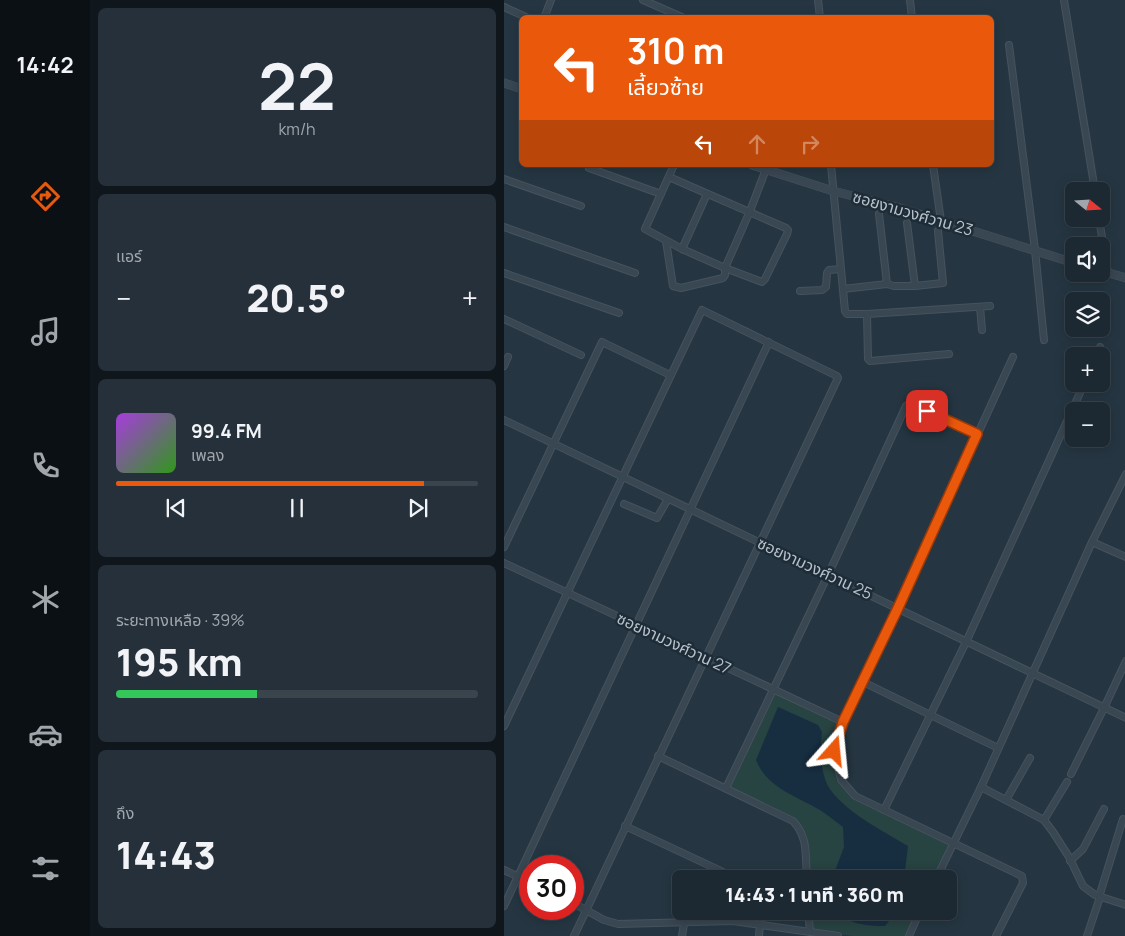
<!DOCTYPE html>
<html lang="th">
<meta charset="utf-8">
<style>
:root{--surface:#1c2832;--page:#25303a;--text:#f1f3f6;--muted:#a0a6ac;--line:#3a444d;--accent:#ea580c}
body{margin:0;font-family:Manrope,"Noto Sans Thai",sans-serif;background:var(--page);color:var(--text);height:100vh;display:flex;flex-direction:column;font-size:19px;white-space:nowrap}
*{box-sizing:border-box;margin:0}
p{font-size:16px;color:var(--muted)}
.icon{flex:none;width:28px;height:28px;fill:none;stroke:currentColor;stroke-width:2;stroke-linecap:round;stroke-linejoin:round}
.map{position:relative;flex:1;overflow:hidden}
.sheet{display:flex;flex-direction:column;gap:8px;padding:8px;background:#0f161c;width:414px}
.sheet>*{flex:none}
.hud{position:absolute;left:15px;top:15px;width:475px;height:152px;border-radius:8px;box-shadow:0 2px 12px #0003,0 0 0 1px var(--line);background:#ea580c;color:#fff;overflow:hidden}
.needle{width:32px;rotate:108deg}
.tools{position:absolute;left:561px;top:182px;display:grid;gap:10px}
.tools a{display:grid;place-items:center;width:45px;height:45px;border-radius:8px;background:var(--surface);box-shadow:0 2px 12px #0003,0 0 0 1px var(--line);font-size:25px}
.speed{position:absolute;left:15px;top:855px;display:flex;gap:10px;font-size:25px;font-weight:700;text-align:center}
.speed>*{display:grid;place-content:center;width:65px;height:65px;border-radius:50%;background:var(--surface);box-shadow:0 2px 12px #0003,0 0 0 1px var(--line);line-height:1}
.speed .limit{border:8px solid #d22;background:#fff;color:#111}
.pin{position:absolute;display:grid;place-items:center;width:42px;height:42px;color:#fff;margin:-21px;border-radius:10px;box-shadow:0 2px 8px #0006}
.me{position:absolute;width:55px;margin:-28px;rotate:18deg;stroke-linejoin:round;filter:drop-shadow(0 0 4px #0008)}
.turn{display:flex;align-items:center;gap:18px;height:105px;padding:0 25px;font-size:22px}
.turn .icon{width:65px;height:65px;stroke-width:2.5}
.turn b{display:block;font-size:35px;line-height:42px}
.lanes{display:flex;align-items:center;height:48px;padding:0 25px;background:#0003;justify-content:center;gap:25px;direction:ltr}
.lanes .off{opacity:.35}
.big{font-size:38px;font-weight:800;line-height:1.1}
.sheet .card{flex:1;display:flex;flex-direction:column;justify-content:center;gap:8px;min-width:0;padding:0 18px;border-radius:8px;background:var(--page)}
.sheet .dial{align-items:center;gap:0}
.dial b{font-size:65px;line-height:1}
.song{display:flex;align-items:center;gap:15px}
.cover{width:60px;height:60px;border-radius:8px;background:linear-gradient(135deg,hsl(280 70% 55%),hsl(110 70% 35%))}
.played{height:5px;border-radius:2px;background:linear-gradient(90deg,var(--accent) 85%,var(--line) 85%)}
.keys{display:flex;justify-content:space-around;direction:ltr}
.heat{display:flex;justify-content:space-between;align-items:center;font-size:28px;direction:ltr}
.charge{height:8px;border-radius:4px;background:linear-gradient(90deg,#34c759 39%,var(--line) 0)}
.trip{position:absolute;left:168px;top:870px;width:285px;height:50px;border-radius:8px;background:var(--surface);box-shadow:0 2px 12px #0003,0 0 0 1px var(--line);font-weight:800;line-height:50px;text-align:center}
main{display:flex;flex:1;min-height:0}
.tabs{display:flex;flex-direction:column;width:90px;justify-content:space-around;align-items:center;background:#0b1014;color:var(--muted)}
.tabs .icon{width:35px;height:35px}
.tabs .active{color:var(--accent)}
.tabs b{font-size:22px;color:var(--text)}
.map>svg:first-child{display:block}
.green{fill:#274342}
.water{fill:#172e41}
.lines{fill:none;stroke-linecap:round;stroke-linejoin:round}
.minor-casing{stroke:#46535e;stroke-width:8}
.tertiary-casing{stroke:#46535e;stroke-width:9}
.minor{stroke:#394752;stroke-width:6}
.tertiary{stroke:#394752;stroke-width:8}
.route-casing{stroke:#983908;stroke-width:12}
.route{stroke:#ea580c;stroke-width:9}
.labels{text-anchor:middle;stroke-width:5;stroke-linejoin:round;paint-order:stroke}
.street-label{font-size:16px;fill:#b6c2cc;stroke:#1e2c37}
</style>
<main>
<nav class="tabs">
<b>14:42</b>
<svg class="icon active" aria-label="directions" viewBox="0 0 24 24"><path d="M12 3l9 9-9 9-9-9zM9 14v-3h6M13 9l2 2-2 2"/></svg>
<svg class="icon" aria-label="music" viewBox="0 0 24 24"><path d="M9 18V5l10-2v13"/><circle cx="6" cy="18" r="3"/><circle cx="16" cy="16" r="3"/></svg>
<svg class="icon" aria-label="phone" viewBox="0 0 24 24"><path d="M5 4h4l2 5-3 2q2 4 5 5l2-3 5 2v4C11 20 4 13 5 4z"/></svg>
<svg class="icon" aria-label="climate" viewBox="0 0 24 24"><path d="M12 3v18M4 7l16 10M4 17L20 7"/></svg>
<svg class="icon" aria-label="car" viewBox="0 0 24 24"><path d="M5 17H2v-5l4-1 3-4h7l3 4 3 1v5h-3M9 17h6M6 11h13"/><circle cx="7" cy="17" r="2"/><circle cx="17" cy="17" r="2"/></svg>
<svg class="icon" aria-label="filters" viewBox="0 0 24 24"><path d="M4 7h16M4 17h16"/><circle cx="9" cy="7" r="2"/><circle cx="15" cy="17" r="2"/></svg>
</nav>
<section class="sheet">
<div class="card dial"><b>22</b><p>km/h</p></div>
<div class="card"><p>แอร์</p>
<div class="heat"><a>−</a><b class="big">20.5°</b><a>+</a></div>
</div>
<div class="card">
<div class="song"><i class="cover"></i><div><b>99.4 FM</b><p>เพลง</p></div></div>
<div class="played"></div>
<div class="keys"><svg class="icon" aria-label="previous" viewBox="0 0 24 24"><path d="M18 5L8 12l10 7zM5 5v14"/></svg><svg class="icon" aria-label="pause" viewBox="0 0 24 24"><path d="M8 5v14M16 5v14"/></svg><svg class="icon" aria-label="next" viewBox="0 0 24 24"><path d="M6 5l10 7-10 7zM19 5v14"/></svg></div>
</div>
<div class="card"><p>ระยะทางเหลือ · 39%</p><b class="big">195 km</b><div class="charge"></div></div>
<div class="card"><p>ถึง</p><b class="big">14:43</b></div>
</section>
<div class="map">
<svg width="622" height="936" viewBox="0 0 622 936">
<rect width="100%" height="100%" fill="#253642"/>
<g class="green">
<path d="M271,688l67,32 -12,32 7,30 15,17 97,45 -16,35h-124c-1,-15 2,-37 -6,-51 -9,-15 -57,-33 -75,-41z"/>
<path d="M307,911h107l-12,25h-54l-40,-7z"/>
</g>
<g class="water">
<path d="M274,707l40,18 4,7c-2,17 -2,38 6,54 15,25 55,45 80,60l-4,33h-72l12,-32 -1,-20c-8,-6 -15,-12 -23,-17 -23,-14 -53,-22 -64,-50z"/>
<path d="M331,911h62l-12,15c-17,0 -38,-2 -50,-15z"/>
</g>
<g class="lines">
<defs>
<g id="minor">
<path d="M139,0l41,18"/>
<path d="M314,0l2,18"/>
<path d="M406,0l2,18"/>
<path d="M560,0l31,191"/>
<path d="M0,7l24,11"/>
<path d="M40,18l7,-18"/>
<path d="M505,45l26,205 9,90"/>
<path d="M327,165l14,146 2,3h20l123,-8"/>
<path d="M429,165l8,56"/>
<path d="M85,168l72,26"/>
<path d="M165,177l117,51 2,2 -1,4 -22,45 -3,3 -37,-14 -43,-19 -37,-20 29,-64"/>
<path d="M0,179l77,27"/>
<path d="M375,214l8,70"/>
<path d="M595,219l9,54"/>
<path d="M403,223l8,63"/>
<path d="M0,227l131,46"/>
<path d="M162,241l7,45 8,2 42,-10 2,-3v-7l25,-57 16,-42"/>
<path d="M178,249l25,-55"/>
<path d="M0,273l115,40"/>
<path d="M339,289l44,-5 7,2h21l28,-3 -5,-52"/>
<path d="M296,291l22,-1 4,-3 1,-14 2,-3 12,-1"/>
<path d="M476,307l2,23"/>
<path d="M363,314l1,45 2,2 79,-7"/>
<path d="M0,319l77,36"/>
<path d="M592,356l4,-9"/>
<path d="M0,366l4,-9"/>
<path d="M0,420l622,298"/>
<path d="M120,504l33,14 11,-19"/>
<path d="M588,542l34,15"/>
<path d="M0,547l98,-205 68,33"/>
<path d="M0,563l339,159"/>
<path d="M359,682l135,66"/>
<path d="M0,726l198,-416 135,66 1,2 -264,558"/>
<path d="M154,756l135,65c16,17 12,35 14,58"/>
<path d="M567,774l33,-66 22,-47"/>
<path d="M477,787l63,33 9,12 16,25 14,29 12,9 31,10"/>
<path d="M222,788l102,-213 78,-169 5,-3 66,31"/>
<path d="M502,800l24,-42"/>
<path d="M380,810l83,-170 117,-256"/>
<path d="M540,820l23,-38"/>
<path d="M121,826l94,44 4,2 2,7"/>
<path d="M566,861l13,-12 21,-40"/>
<path d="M0,870l26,12"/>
<path d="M432,879l45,-92 111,-245 34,-68"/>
<path d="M595,897l24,-78"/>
<path d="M69,903l31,17 14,4 115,-3 105,15"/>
<path d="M0,906l265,-564"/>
<path d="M227,911l2,10"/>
<path d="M304,911l2,20"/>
<path d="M178,936l2,-12"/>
<path d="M255,936l1,-12"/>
<path d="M405,936l11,-25"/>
<path d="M492,936l27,-53 -1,-7 -167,-80 -14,-16 -7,-29 9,-29 55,-114 115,-251"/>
<path d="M583,936l13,-39"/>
</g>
<g id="tertiary">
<path d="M0,83l18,6"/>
<path d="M248,165l81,26 67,17 174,55"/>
<path d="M598,271l24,7"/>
</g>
</defs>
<use href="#minor" class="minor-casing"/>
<use href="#tertiary" class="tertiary-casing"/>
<use href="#minor" class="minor"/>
<use href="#tertiary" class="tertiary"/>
</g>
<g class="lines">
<defs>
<path id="route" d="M330,751l9,-29 55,-114 79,-174 -50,-23"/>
</defs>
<use href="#route" class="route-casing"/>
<use href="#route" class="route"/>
</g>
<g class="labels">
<g class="street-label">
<text transform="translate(409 213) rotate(16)" y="6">ซอยงามวงศ์วาน 23</text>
<text transform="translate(311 568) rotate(25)" y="6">ซอยงามวงศ์วาน 25</text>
<text transform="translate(170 643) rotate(25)" y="6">ซอยงามวงศ์วาน 27</text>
</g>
</g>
</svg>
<div class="tools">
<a><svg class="needle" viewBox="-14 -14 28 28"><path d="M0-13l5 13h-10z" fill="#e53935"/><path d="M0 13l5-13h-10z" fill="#a0a6ac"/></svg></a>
<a><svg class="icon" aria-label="sound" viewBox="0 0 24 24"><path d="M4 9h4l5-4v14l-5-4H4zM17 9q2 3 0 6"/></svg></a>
<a><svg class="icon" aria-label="layers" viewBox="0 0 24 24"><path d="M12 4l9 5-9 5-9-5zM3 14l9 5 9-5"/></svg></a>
<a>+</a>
<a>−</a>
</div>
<div class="speed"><div class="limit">30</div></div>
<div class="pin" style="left:423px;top:411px;background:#d93025"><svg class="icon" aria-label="arrive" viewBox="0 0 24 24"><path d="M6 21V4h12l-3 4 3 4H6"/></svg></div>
<svg class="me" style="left:330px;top:751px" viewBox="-20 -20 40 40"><path d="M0-17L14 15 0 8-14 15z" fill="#ea580c" stroke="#fff" stroke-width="4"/></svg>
<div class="trip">14:43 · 1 นาที · 360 m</div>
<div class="hud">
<div class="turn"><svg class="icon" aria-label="left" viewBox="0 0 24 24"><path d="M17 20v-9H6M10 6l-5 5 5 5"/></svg><div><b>310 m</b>เลี้ยวซ้าย</div></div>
<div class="lanes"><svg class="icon" aria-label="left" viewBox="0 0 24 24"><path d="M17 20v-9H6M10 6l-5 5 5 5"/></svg><svg class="icon off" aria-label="ahead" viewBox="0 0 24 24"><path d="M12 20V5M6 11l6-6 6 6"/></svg><svg class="icon off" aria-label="right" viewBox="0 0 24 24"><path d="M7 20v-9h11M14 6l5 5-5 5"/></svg></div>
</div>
</div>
</main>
